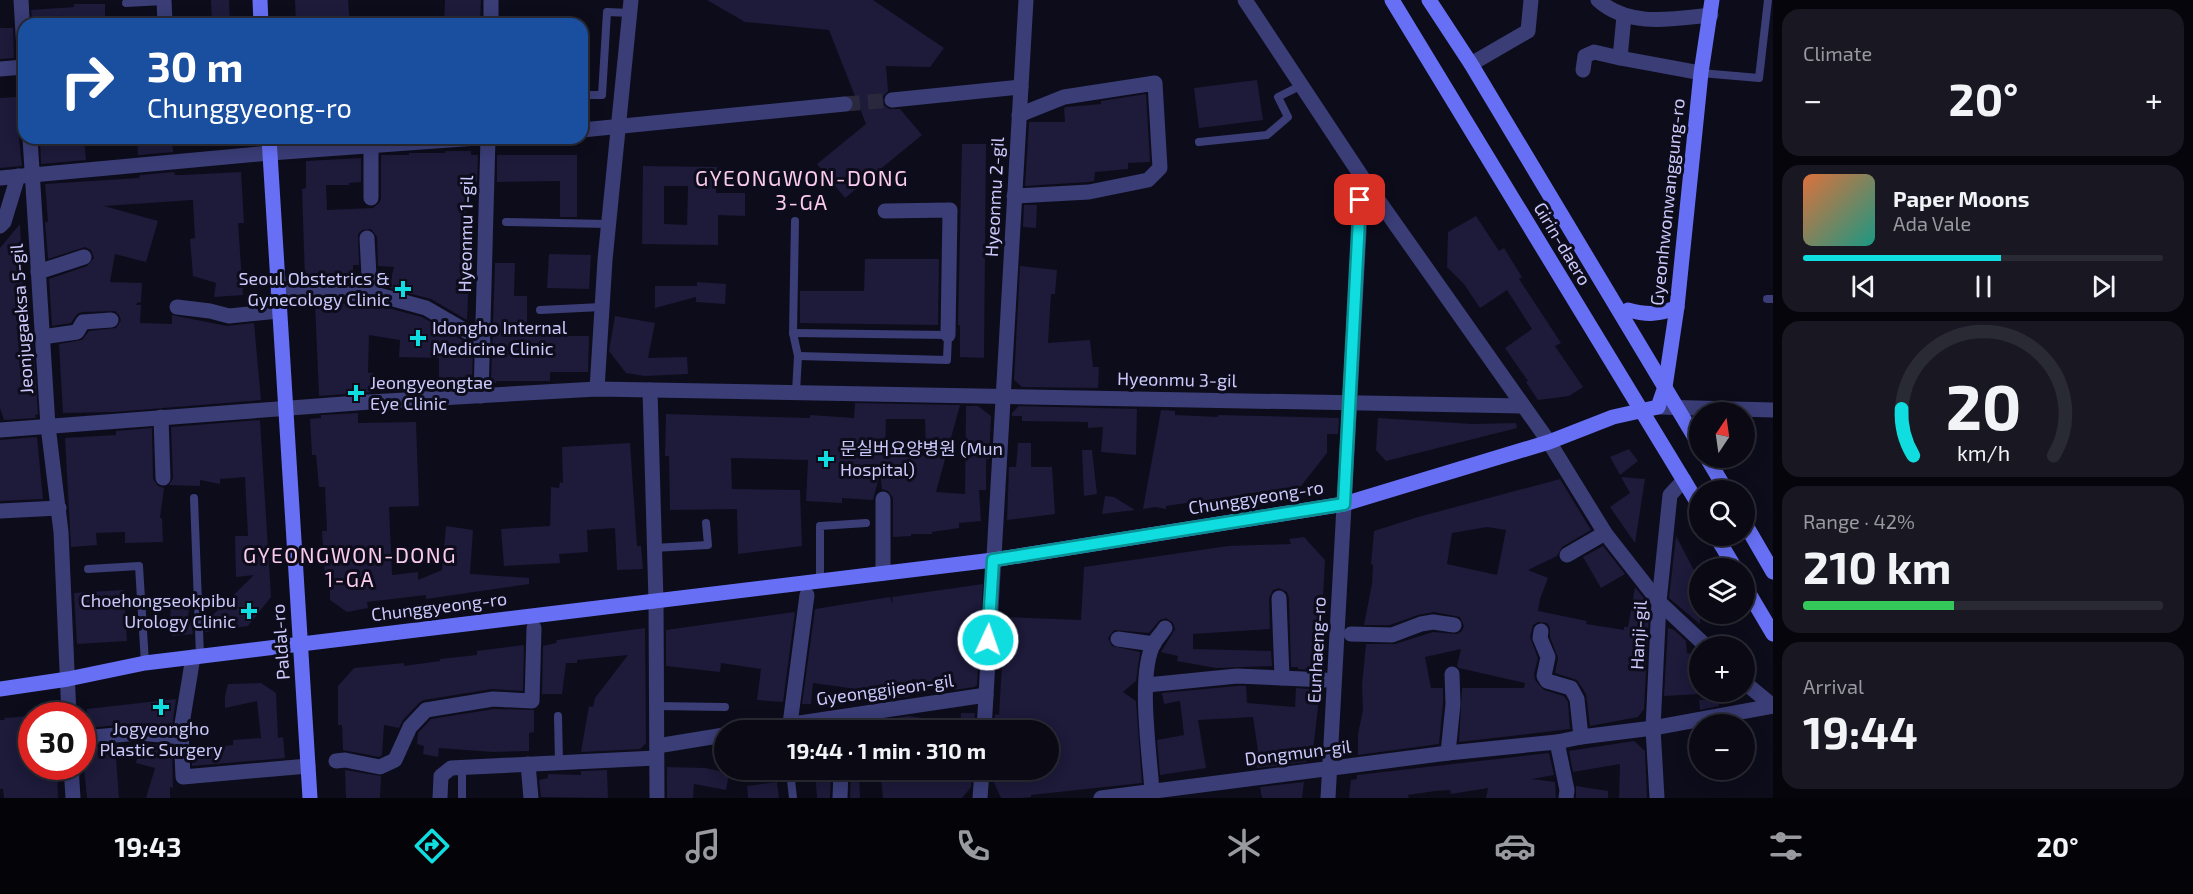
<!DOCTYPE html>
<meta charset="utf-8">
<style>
:root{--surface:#0a0914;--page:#181722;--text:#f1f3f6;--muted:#999aa0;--line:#2a2a34;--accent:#10dde0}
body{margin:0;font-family:"Exo 2","Noto Sans KR",sans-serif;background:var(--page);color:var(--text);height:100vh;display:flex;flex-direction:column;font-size:22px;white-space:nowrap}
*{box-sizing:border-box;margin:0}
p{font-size:20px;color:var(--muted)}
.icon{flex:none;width:33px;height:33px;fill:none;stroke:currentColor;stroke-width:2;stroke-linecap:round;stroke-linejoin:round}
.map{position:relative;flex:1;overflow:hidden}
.drawer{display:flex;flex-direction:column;gap:9px;padding:9px;background:#06050b;width:420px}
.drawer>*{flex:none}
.banner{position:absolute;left:18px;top:18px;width:570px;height:126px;border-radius:18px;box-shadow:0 3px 15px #0003,0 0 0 2px var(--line);background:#1a4fa0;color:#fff;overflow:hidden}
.needle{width:39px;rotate:13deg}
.buttons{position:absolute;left:1689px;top:402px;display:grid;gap:12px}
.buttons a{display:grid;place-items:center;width:66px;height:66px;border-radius:50%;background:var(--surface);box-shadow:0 3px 15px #0003,0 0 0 2px var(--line);font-size:30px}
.speed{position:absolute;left:18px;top:702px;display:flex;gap:12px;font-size:30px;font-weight:700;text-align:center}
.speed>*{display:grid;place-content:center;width:78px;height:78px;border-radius:50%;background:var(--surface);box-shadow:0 3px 15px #0003,0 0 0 2px var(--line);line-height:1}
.speed .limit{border:9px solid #d22;background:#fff;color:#111}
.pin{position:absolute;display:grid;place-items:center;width:51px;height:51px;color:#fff;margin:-26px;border-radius:12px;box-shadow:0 3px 9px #0006}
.me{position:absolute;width:66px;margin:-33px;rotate:3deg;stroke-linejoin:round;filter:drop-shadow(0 0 4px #0008)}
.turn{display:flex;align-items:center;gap:21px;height:126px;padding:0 30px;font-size:27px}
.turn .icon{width:78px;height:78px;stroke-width:2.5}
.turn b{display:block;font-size:42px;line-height:51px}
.big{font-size:45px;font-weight:700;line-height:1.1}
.drawer .widget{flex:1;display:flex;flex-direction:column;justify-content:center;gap:9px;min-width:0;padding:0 21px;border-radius:18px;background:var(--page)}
.drawer .dial{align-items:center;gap:0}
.dial svg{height:156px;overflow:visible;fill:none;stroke:var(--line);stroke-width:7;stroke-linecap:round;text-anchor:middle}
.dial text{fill:var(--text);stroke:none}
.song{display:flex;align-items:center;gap:18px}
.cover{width:72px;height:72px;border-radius:9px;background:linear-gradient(135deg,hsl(20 70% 55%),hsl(170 70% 35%))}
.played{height:6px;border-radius:3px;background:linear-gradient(90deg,var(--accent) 55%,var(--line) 55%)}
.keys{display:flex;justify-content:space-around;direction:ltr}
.heat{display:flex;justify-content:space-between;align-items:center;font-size:33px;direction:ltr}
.charge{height:9px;border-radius:4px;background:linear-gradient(90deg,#34c759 42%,var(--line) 0)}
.trip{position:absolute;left:714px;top:720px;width:345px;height:60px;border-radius:30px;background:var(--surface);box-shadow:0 3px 15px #0003,0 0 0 2px var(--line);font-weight:700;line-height:60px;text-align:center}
.tabs{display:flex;height:96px;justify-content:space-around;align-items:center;background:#040408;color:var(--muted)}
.tabs .icon{width:42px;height:42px}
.tabs .selected{color:var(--accent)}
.tabs b{font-size:27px;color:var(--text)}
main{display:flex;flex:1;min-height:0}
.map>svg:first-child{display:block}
.building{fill:#1d1a3a;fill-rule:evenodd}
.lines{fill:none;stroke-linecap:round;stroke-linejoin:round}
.street-tunnel{stroke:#2a283d;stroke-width:15;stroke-dasharray:15 8;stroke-linecap:butt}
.lane{stroke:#3a3d76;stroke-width:8}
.street{stroke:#3a3d76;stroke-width:15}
.secondary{stroke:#6770f4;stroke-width:15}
.route-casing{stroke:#0a9092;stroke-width:15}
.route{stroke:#10dde0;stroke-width:10}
.poi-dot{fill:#10dde0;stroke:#0d0c1b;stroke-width:2}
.labels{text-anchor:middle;stroke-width:6;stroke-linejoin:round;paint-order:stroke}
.street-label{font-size:18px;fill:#cbc9fb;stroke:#0d0c1b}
.poi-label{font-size:18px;fill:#cbc9fb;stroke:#0d0c1b;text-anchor:start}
.quarter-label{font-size:21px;letter-spacing:1.5px;fill:#fbcbee;stroke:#0d0c1b}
</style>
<main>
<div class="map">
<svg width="1773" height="798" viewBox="0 0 1773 798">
<rect width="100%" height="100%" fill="#0d0c1b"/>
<g class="building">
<path d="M211,0h18l1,24h-18z"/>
<path d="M295,0h53l2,24h-54z"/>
<path d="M445,0h36l-1,24h-36z"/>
<path d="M707,0h166l71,48 -14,19 -44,-1 2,25 -5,6 1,8 5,4h11l22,26 -77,63 -28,-34 49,-40 -37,-94 -84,-8z"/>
<path d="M74,4h31v20h-73l-1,-14 43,-3z"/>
<path d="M0,28h13l1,30 -14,1z"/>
<path d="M1257,80l6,40 -64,8 -5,-40z"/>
<path d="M1146,94l4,68 -22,1v6l-33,3 -1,9 -6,1 -63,4 4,-64h36l-1,-14 2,-1 35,-3v-3z"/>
<path d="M17,97l1,14h-2l6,55 -22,2v-70z"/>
<path d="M40,138h44l2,22 -45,4z"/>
<path d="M137,138h35l1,14 -35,3z"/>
<path d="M962,144h24l-2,214 -24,-1v-32h-2z"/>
<path d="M445,151h26v4h7l-1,27h-5l1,10h-8l4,76 -2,52 -36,-21 -42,-11 5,-21 -16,-1 -1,-29 -6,-8 -9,1 -4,4 1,31h-6v14l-48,1 -3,-91 4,-1v-27l55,-3v24l-12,1v2h-23l1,25 46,-2 6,-5 2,-4v-44h28v-2h36z"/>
<path d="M497,155h80v62h-17v-36l-63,1z"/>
<path d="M643,166l74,1 -1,26h29v23l-27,-1v30l-76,-1zM664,186h24l-1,39 -23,-1z"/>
<path d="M174,172l1,3h8l58,-3 3,51h-6l5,72 -29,2 2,-14 -23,-7 -3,-37 5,-1 -2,-38 -89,6 54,15 -12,41 -31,-8 -5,28 32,1 -1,19 -4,1 -1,2h5l-1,18 32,1v-9l55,11 27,-3 7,77 -147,12 -51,1 -4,-69 23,-4 7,-9 27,-3 5,-8 -2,-5 -4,-4 -33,1 -5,2 -6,9 -19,3 -3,-47 38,-13 7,-8 -3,-8 -6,-3 -37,12 -3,-37h3l-3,-38 94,-6 1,-3z"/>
<path d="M1024,205h13l-1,23 -13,-1z"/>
<path d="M1476,216l23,35 5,-3 18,29 -3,2 42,64 -6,3 28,41 -14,9 -31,4 -12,-18 2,-1 -23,-33 27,-19 -25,-39 -27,18 -16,-24 -17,-17 1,-35z"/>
<path d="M20,224l6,114 6,-1 1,3 5,74 -3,1 1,3 -32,2 -4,-12v-160z"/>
<path d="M549,254l42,1 -2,34 -42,-1z"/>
<path d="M865,259h74l-1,66 -138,-2v-32h64z"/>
<path d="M495,263h20l-1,33h13v40h62l-1,36h-38v9h-54v2h-5z"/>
<path d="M1020,266l37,4 -2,24h-4l-3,49 42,-3 3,27h6l-1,21 -76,-1 -8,-7z"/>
<path d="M697,282l29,2 -1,20 -29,-2v-5l-41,11v-22h42z"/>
<path d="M315,303l58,1 49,13 51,29 -1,37h-3v4l-30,1v-30l-40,-1 1,-17 -31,-5 -1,38h5l-1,19 -53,4z"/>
<path d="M615,316l40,7 -7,35 39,-1 1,17 -43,2 -19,-3 -17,-22z"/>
<path d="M855,403l105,2 -24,87 29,2 1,-88h12l13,10 -2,43h-3v31h-7l2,31 -22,2v5l-27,4v2h-21v2l-18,1v-39l-5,-7 -6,-2 -2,-16 -7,27 -31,-2v5l-36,-2 2,-41 -77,-2 1,31 68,1 2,56 -64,8 -1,-45 -67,1 -1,-54h-4l1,-42 144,4v-3l44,3zM886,419h39l1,37 -41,-8z"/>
<path d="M1019,406l118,3 -1,46 -35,-3 2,-25 -15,1v-6l-66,-1v-5h-10v-3z"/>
<path d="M1161,410l14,1v4l43,2v-2l121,3 -1,16h-11v19l-26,33 -135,20v3l-11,-2 -12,2z"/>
<path d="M358,413v10l58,-1 3,84 -30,1 3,68 26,-3v8l24,-10 4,-44 27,4 -3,44 59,4v6l-103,15v-4l-59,7 1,6 -21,4 -17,-12v-23h-5l-3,-46h5l-2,-44h-6l-3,-32h-4l-2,-36 11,-1v-3z"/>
<path d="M1378,418l94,6 44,-1 1,5 -131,33 -10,-11z"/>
<path d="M260,420l11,177 -23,29 -43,6v-12l11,-8 38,-37 -18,2 -1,-41h13l-3,-59 -25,2v5l-20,-4v6l-31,-1 4,-7 -2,-51z"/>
<path d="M152,428l1,51 5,7 6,2 -4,30h2l1,24 -38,1v-11l-29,1 1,12 -26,2 -6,-109 51,-3v-4z"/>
<path d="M37,437l6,62 -43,2v-61z"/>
<path d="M630,443l7,103h4l2,23 -26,1 -2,-42 -28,2 1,22 -29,2 1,9 -56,3 -3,-37 49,-3 1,-39 8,1 1,-6 3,1 -1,-36z"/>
<path d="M1018,443h13v24h21l3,47 -48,6 2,-53h7z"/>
<path d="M1629,449l9,12 -18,14 -10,-18z"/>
<path d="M1082,450h10l5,44 -13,2z"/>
<path d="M1621,477l24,2 -10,64 -25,-36 20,-14z"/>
<path d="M1560,479l31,51 -29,17 -5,9 -29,14 20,8 -8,21 -2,12 49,10 -1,3 38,6v-3h4l7,-40 11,14 -3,12 6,2 -5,94 -6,8 -48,9 -4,-32 -9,-14 -22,-7 3,-15 -8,-21v-9l-3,-5 -9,-1 -5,3 -3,12 8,21 -4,16 1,6 9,10 20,6 4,6 2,27 -111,13 3,-54h62l1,-5 -66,-15 -2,-2 4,-17 -36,8 6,31h12v16l-4,40 -81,11v-21l5,-24 -1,-25 4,-41h29l38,-12 24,2 5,-3 2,-5 -4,-9 -26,-5 -16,3 -28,10h-26l8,-41 1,-19 -2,-1 3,-33 44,-14zM1487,527l19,3 -9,45 -50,-11 5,-31z"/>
<path d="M1105,496l9,1 21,13 -33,4z"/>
<path d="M1676,536l24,46v42l-31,-26z"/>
<path d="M1304,537l21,23 -6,110 -21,-1v-2h-7l-2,-69 -2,-6 -8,-4 -6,2 -4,8 1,31 -77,5v15l78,2 1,15 -56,2 -39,-7 1,-5 -17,-4 14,-23 -2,-6 -7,-5 -6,2 -11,13 -35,-3 -6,8 4,8 28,6 -4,29 -13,11 13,9 6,82 -111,12v2l-9,1h-21l-10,-22 1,-6h56v-40h-54l1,-16 4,1 3,-50 -5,4 1,-14 6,1 2,-39 75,3 3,-53 144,-21 63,-2 -2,-5z"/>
<path d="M1603,546l22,28 -24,14 -18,-31z"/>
<path d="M983,584l-6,101 -3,2 -20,3 1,-5 -43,-6 -2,17 -35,6 1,-5 -21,-4 1,-4 -43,-6 -2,21h-9l13,-95 75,-12 3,8 -1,-8z"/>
<path d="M124,590l3,51 -50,3 -3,-51z"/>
<path d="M172,601l18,3 -3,17 4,-1 2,14 -21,2 -2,-19z"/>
<path d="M795,612l-12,90 -26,-2 4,-31 -40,-6 -1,9 -54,-6v-36z"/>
<path d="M645,628l1,115 -6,6 -59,3 8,-46 4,1 2,-9 33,-43 -51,5v3h-11l-4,31h-20l1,-48 13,-3 1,-3z"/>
<path d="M1668,628l6,2 12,11 1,12 8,2 4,39 -35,2z"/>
<path d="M524,645l-1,46 -31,-2 -68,11 -5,3 -16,17 -4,8 -15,-3 -2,30 -3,2 -36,-7 -1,-25h-4v-39l16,-18 50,-5v3l36,-5v-2l37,-4v-4z"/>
<path d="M261,683l15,10 2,45 5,-1 2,21 -93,8v-16l41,-5v-5l28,-2 -4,-37 -32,7v-12l3,-12z"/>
<path d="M1237,686h9l1,17 48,4 1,-19 24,2 -8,69 -6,1v2l-49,6 -2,-16 3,-1 -5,-34 -55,3 8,48 -46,7 -3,-35 27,-5 -4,-34 -16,3 -2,-11z"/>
<path d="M1719,698v8l-19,4 -1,-10z"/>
<path d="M176,699l-4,27 -34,-3 -51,5v-19z"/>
<path d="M494,709l40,1v22l-5,1v18l-36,1 -54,-4 -1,9 -15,-3 1,-8 -7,-2 1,-11 13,-14z"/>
<path d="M961,713h14l-1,17h-14z"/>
<path d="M32,716v50h25l1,32h-54l-1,-9h-3v-69h5l-1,-2z"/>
<path d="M909,716l44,7 -1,7h-69l2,-10z"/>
<path d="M1634,741l11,10 2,47h-28l1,-34 -47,8 -4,-21z"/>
<path d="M141,743l31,3 1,42 -3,-1v11h-24l9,-30 -19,-5z"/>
<path d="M115,745l4,53h-32l-5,-50z"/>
<path d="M1549,753l5,22 -22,4 23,3 1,16h-70l2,-10 -37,6 -1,-4 -15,1 -27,4 1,3h-60l2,-18 6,-1v-4z"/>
<path d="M667,767l38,1 24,5 -3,17 -32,-6 -1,14h-26z"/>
<path d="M345,770l36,6 -1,22h-34z"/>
<path d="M607,770l1,28 -67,-1 -2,-17 9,-2v-4l33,1v-4z"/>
<path d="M815,770h16l-1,28h-13z"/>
<path d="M851,770h8l1,28h-10z"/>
<path d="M880,770h92l-1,17 -9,11h-79z"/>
<path d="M777,782l2,16h-31l-1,-12z"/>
<path d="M1304,782l-2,16h-40l-2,-11z"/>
<path d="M1576,786l32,5v7h-32z"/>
</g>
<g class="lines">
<path class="street-tunnel" d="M845,104l47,-4"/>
<g class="lane">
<path d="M126,3l38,-2"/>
<path d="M1701,73l58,5 9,-78"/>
<path d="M582,95h20l5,-83 23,1"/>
<path d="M1199,142l68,-7 21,-18 -10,-20 24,-12"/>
<path d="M795,221l-2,112 5,23 -2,36"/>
<path d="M506,222l102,2"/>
<path d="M1767,299h6"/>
<path d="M540,310l62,-3"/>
<path d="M793,333l155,2 -1,25 -149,-4"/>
<path d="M194,498l6,158"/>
<path d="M653,548l55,-3 -2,-22"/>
<path d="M88,569l51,-3 6,97"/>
<path d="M820,581v-55l46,-3"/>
<path d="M656,706l69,1"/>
<path d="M558,716l1,47"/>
<path d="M749,770h32l10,10 2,18"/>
<path d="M462,798v-30"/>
</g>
<g class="street">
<path d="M21,0l3,50"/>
<path d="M164,0l1,24"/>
<path d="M1245,0l117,177 187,265 56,91 54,69 47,44"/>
<path d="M1598,0c31,28 75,19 113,15"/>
<path d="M1624,16l-4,42 81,15"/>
<path d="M491,24v-24"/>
<path d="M1471,64l57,-33 3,-31"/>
<path d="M0,69l24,-2"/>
<path d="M1583,70l2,-14 9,-4 26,6"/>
<path d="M892,100l129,-13"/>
<path d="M582,130l263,-26"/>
<path d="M30,138l18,288 13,106 8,184"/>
<path d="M0,178l270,-25 207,-15"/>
<path d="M1014,196l75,-4 59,-12 12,-12 -5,-85 -91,14 -45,18"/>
<path d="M371,198v-52"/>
<path d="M885,211l65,-1 -2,125"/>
<path d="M0,226l4,-4 14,-46"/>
<path d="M367,238l3,57"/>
<path d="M38,272l46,-15"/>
<path d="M278,292l97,2 51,14 57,33"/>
<path d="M177,307l33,4 19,5 50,-5"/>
<path d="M42,337l35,-5 6,-10 28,-2"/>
<path d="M597,389l8,-129 26,-260"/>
<path d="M650,390l6,211 1,197"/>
<path d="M481,396l7,-258"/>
<path d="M1658,407l115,3"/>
<path d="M161,417l2,61"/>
<path d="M0,430l370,-28 227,-13 926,17"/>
<path d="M883,499v74"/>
<path d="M0,511l59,-3"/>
<path d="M1567,555l38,-22"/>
<path d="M1279,598l3,80"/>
<path d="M1541,631l-1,7 8,19 -4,19 3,5 24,7 6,11 4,38"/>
<path d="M1351,634l41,1 29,-11 12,-2 21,3"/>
<path d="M1118,639l36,5"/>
<path d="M193,657l-12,73 2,47 125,-11"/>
<path d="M1744,682l29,24"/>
<path d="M1147,685l90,-9 88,4"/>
<path d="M790,724l17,-129"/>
<path d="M752,730l234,-35"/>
<path d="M984,730l42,-730"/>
<path d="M82,738l57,-5 43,4"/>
<path d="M1557,742l10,48 -1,8"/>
<path d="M657,746l67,-11"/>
<path d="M1448,753l5,-49 -1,-30"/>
<path d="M336,761l9,-1 35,7 15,-7 15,-33 16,-17 67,-11 39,2 2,-73"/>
<path d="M528,764l3,34"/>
<path d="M71,766l2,32"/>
<path d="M1152,792c-2,-37 -15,-118 2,-149 3,-5 8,-10 11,-15"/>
<path d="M440,798l1,-22 10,-8 205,-10"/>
<path d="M840,798l1,-28"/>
<path d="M980,798l2,-28"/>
<path d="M1101,798l347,-45 109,-11 24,-5 72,-9 120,-22"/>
<path d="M1328,798l34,-621"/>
<path d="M1657,798l-4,-70 6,-126 11,-107 14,-15"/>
</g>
<g class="secondary">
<path d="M260,0l1,24"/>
<path d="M1392,0l308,507"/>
<path d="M1429,0l42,64 229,382"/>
<path d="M269,138l41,660"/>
<path d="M1622,315l6,-5c19,5 31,5 49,-3"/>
<path d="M1707,458l19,32"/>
<path d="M1744,522l29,50"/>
<path d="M1716,536l19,32"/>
<path d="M1744,585l29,49"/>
<path d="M0,689l68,-10 77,-16 848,-103 351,-56 205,-62 64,-25 45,-10 7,-20 12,-80 24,-234 11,-73"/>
</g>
</g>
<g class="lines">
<defs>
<path id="route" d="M988,640l5,-80 351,-56 16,-304"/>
</defs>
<use href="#route" class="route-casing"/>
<use href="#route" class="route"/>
</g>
<g class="poi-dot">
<path d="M400 280h6v6h6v6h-6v6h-6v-6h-6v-6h6z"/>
<path d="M415 329h6v6h6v6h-6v6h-6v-6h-6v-6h6z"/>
<path d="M353 384h6v6h6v6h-6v6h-6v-6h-6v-6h6z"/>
<path d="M823 450h6v6h6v6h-6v6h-6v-6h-6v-6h6z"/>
<path d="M246 602h6v6h6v6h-6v6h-6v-6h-6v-6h6z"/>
<path d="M158 698h6v6h6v6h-6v6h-6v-6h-6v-6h6z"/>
</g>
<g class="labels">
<g class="street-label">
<text transform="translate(995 197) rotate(-87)" y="6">Hyeonmu 2-gil</text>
<text transform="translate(1668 202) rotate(-84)" y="6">Gyeonhwonwanggung-ro</text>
<text transform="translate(466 234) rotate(-89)" y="6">Hyeonmu 1-gil</text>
<text transform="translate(1562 244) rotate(59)" y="6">Girin-daero</text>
<text transform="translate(22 319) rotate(-94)" y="6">Jeonjugaeksa 5-gil</text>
<text transform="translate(1177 380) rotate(1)" y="6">Hyeonmu 3-gil</text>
<text transform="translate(1256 498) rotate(-9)" y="6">Chunggyeong-ro</text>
<text transform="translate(439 607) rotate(-7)" y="6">Chunggyeong-ro</text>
<text transform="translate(1639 635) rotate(-87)" y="6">Hanji-gil</text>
<text transform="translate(281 642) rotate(-94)" y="6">Paldal-ro</text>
<text transform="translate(1317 650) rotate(-87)" y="6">Eunhaeng-ro</text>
<text transform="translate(885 690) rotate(-8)" y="6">Gyeonggijeon-gil</text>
<text transform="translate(1298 753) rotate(-7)" y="6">Dongmun-gil</text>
</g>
<g class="poi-label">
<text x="390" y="285" text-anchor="end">Seoul Obstetrics &amp;<tspan x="390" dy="21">Gynecology Clinic</tspan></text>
<text x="432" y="334">Idongho Internal<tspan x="432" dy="21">Medicine Clinic</tspan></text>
<text x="370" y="389">Jeongyeongtae<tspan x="370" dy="21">Eye Clinic</tspan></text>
<text x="840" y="455">문실버요양병원 (Mun<tspan x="840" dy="21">Hospital)</tspan></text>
<text x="236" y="607" text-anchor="end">Choehongseokpibu<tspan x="236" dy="21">Urology Clinic</tspan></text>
<text x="161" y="735" text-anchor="middle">Jogyeongho<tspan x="161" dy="21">Plastic Surgery</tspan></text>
</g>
<g class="quarter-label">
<text x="802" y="186">GYEONGWON-DONG<tspan x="802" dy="24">3-GA</tspan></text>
<text x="350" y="563">GYEONGWON-DONG<tspan x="350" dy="24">1-GA</tspan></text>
</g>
</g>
</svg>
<div class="buttons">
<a><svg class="needle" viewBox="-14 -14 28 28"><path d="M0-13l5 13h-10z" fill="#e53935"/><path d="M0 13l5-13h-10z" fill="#999aa0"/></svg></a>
<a><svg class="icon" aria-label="search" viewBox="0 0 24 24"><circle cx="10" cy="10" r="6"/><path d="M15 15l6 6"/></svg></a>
<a><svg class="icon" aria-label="layers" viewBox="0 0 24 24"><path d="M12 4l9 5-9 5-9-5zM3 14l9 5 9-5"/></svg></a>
<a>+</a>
<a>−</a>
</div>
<div class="speed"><div class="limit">30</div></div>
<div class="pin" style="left:1360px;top:200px;background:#d93025"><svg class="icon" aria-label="arrive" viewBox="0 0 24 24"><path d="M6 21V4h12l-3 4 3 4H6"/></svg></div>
<svg class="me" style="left:988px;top:640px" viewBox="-20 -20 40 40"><circle r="17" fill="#10dde0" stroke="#fff" stroke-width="3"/><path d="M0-11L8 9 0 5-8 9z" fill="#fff"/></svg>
<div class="trip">19:44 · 1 min · 310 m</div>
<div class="banner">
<div class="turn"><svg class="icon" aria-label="right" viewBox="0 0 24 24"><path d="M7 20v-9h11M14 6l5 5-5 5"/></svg><div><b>30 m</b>Chunggyeong-ro</div></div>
</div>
</div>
<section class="drawer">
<div class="widget"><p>Climate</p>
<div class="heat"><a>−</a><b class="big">20°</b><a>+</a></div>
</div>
<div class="widget">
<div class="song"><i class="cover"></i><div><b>Paper Moons</b><p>Ada Vale</p></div></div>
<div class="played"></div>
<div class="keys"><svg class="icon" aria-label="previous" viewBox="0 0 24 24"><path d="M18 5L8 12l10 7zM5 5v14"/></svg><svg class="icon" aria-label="pause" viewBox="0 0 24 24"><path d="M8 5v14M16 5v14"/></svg><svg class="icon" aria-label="next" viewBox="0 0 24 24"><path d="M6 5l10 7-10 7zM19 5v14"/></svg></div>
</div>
<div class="widget dial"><svg viewBox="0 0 100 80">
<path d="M14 69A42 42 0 1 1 86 69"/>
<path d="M14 69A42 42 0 0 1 8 45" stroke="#10dde0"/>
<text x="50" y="56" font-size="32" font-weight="700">20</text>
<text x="50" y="72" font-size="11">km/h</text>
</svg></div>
<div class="widget"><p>Range · 42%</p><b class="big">210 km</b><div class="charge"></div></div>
<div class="widget"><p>Arrival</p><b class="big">19:44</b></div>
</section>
</main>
<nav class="tabs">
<b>19:43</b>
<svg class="icon selected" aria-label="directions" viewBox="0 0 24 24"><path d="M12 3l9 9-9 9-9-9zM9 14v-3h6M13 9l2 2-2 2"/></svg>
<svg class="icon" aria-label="music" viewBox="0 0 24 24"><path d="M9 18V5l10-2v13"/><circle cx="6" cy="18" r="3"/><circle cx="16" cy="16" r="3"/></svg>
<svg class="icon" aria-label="phone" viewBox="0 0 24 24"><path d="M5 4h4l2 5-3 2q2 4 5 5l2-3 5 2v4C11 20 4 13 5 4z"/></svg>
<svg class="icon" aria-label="climate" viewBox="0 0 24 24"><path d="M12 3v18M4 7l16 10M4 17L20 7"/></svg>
<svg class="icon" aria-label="car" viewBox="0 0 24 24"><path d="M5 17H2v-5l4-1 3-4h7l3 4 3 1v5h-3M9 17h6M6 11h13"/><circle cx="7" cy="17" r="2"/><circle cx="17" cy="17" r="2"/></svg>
<svg class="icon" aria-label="filters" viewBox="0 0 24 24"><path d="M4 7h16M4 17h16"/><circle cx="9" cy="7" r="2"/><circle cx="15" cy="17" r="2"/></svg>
<b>20°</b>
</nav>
